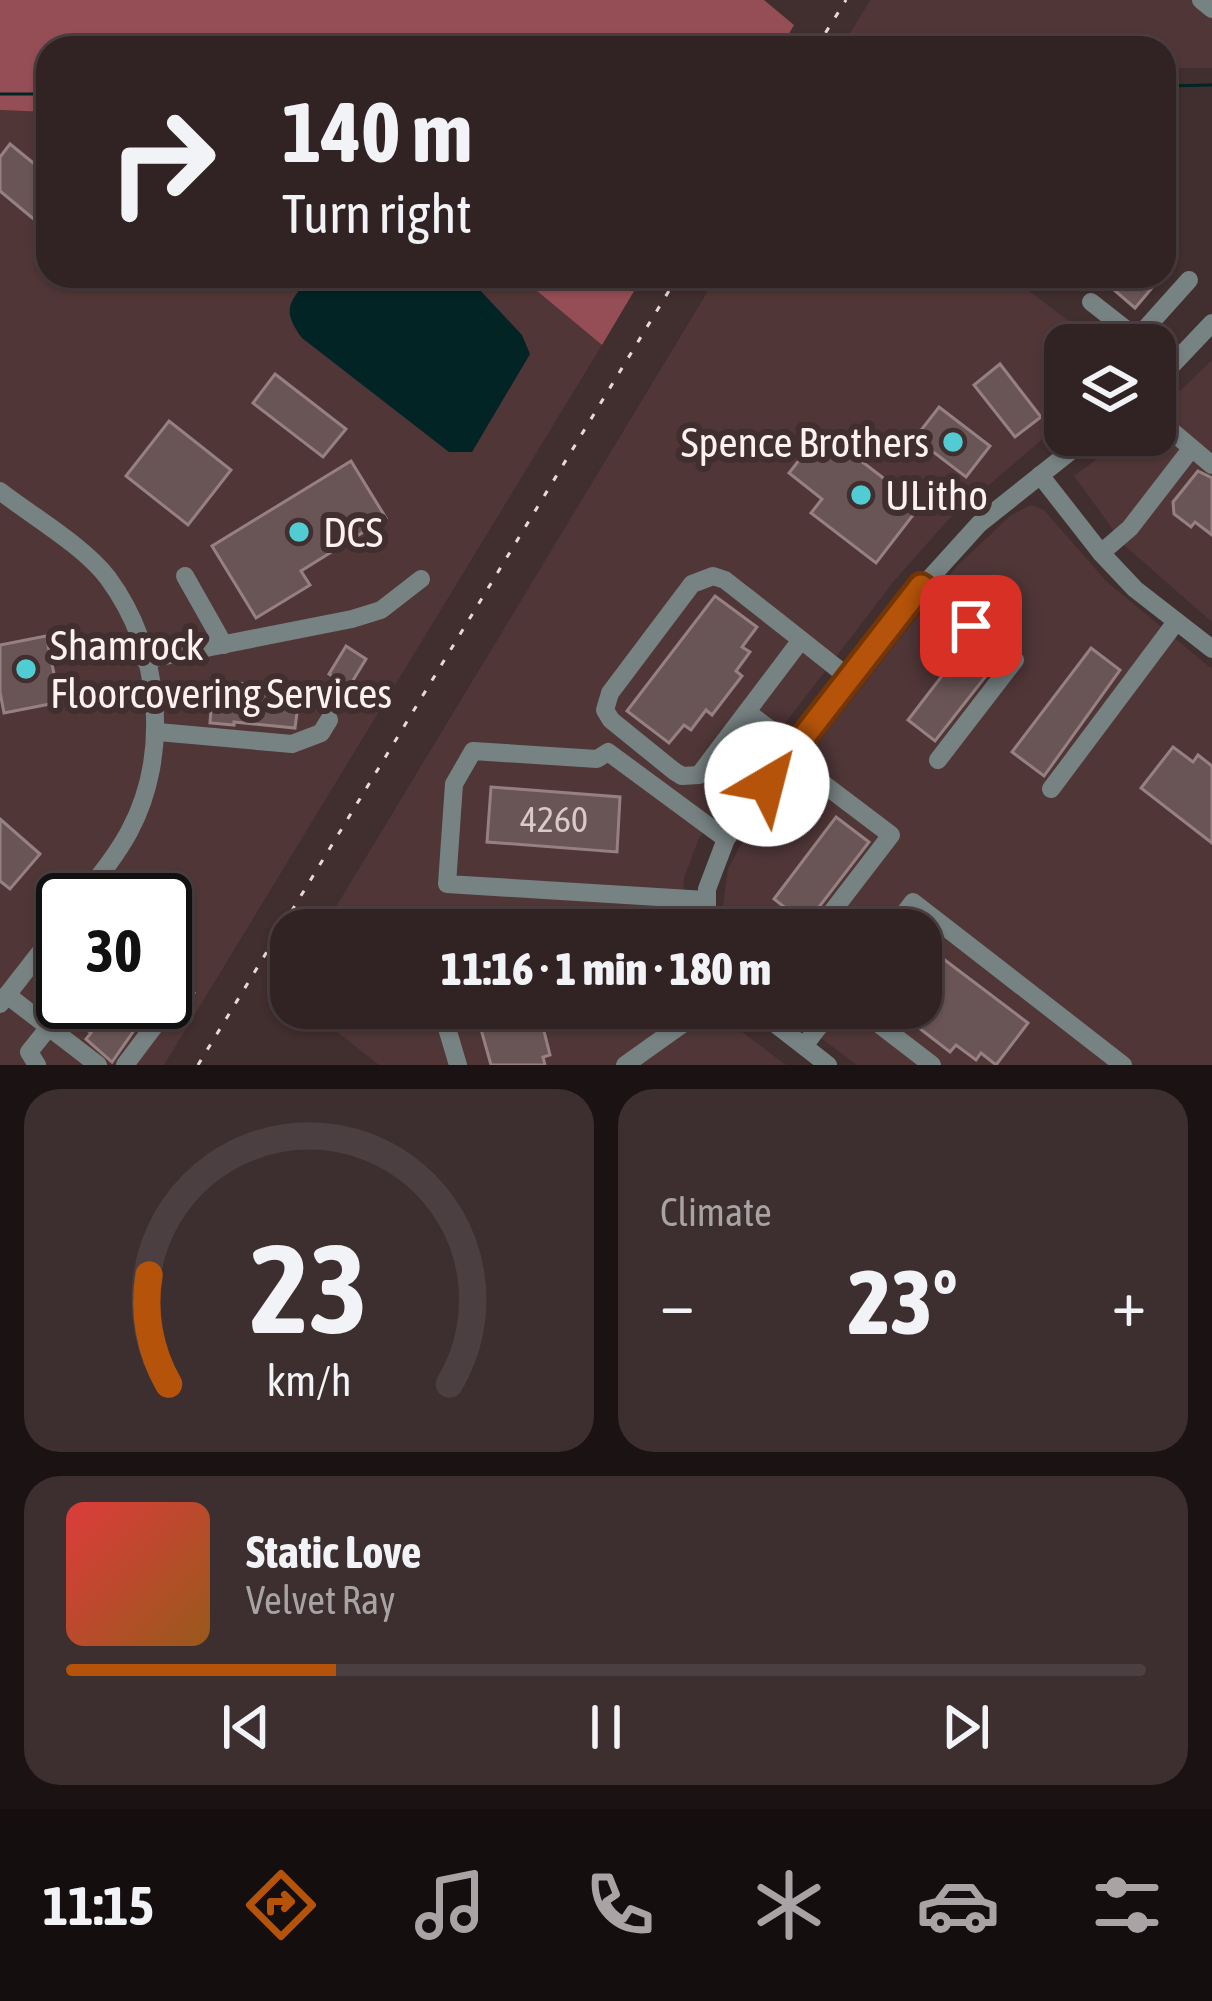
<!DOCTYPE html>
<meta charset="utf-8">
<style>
:root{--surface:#312223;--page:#3d2f30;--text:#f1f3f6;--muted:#a8a4a6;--line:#4c3f41;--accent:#b45309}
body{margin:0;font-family:"Asap Condensed",sans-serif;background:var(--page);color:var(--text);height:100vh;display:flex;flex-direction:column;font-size:45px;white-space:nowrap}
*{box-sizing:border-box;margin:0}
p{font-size:39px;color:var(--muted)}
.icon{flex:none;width:66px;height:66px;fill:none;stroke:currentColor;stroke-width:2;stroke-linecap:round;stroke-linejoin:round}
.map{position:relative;height:1065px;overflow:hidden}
.sheet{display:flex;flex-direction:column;gap:24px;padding:24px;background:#1b1313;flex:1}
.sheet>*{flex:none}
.banner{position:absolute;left:36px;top:36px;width:1140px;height:252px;border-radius:36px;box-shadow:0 3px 9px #0004,0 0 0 3px var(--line);background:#312223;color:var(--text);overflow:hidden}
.controls{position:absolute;left:1044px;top:324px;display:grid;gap:24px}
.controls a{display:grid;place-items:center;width:132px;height:132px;border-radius:24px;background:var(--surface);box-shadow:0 3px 9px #0004,0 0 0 3px var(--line);font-size:60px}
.speed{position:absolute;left:36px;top:873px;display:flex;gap:24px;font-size:60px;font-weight:700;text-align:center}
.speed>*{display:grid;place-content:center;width:156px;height:156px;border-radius:50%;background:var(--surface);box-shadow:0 3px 9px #0004,0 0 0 3px var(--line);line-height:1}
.speed .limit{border:6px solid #111;border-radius:18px;background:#fff;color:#111}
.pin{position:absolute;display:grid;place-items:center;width:102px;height:102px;color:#fff;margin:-51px;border-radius:24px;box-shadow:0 6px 18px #0006}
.me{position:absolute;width:132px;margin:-66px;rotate:37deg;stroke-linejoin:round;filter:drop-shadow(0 0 9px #0008)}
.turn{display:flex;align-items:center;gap:42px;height:252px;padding:0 48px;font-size:54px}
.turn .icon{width:156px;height:156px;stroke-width:2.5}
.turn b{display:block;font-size:84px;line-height:102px}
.big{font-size:90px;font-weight:800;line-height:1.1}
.sheet .card{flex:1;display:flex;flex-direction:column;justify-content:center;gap:18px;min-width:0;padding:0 42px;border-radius:36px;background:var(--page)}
.sheet .dial{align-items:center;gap:0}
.dial svg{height:312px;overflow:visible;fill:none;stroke:var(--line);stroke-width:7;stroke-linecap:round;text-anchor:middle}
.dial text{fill:var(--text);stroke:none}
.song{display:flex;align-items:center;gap:36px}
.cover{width:144px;height:144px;border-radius:18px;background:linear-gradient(135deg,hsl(0 70% 55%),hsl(30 70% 35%))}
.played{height:12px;border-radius:6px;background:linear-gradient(90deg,var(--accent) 25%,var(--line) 25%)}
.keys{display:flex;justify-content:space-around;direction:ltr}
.heat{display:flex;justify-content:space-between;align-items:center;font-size:66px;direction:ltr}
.sheet .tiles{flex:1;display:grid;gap:24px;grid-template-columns:1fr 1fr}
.card:last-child{grid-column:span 2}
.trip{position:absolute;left:270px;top:909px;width:672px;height:120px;border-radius:36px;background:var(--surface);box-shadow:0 3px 9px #0004,0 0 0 3px var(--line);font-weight:800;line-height:120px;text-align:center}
.dock{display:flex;height:192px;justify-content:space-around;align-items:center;background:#140e0e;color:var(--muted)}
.dock .icon{width:84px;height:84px}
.dock .current{color:var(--accent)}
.dock b{font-size:54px;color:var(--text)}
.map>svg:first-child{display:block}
.built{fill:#503637;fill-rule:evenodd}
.forest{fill:#954e55}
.water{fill:#022425}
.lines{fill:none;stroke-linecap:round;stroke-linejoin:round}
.stream{stroke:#022425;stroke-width:3}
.building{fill:#6a5556;stroke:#978081;stroke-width:3}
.minor{stroke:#778282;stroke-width:18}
.rail{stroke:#e6d9d9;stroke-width:3;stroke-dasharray:6 12;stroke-linecap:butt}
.route-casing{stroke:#753606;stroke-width:30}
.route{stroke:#b45309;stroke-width:21}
.poi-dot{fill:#51ccd3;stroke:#412e2f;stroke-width:4.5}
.labels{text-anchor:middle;stroke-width:12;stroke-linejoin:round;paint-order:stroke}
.number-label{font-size:36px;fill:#d9caca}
.poi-label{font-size:42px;fill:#fef1f1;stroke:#412e2f;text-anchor:start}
</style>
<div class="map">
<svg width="1212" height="1065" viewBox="0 0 1212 1065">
<rect width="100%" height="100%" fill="#412e2f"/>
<g class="built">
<path d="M870,0h342v68h-48v-20h-323z"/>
<path d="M0,110l48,2v164h471l83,69 -438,720h-164zM63,900h102v102h-102z"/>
<path d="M717,276h292l92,69h-36v75l-116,99 -55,62 -179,234 -16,23 -15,40 -3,52h-359z"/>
<path d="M1212,360v262l-87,-76 -51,-70 55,-41h26v-20z"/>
<path d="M1031,505l13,5 62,71 106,88v396h-355l-76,-57h140v-78h-196l-2,-24 5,-37 18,-34 210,-268 54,-51z"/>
<path d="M307,1008h412l14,17 53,40h-407z"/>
</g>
<g class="forest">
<path d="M0,0h764l30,25 -13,23h-733v64l-48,-2z"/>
<path d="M519,276h124l-41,69z"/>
</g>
<path class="water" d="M311,276h145l22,12 44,47 8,19 -58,98h-23l-147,-114c-22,-30 -12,-36 9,-62z"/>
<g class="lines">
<g class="stream">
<path d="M1164,86l48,-1"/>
<path d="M0,94h48"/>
</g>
</g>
<g class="building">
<path d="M10,144l38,31v56l-48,-40v-34z"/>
<path d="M1098,276h64l-27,32z"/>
<path d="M1000,364l41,53 -26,20 -41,-52z"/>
<path d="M275,374l71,55 -23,28 -70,-54z"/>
<path d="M939,407l51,39 -24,31 -51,-39z"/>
<path d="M169,421l62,49 -43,55 -62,-49z"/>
<path d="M822,431l98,75 -44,57 -65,-50 11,-14 -33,-26z"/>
<path d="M351,461l35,57 -85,53 9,14 -54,33 -44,-72z"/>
<path d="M1198,471l14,7v57l-17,-13 -4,5 -17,-13 -1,-12z"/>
<path d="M715,596l42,31 -15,20 8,5 -14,19 6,5 -30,39 -6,-5 -15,20 -7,-5 -15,18 -42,-32z"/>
<path d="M46,636l14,66 -56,11 -4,-21v-47z"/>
<path d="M346,646l20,13 -17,28 -20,-13z"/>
<path d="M965,646l28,21 -58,74 -27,-21z"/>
<path d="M1091,648l29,22 -76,106 -32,-24z"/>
<path d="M228,682l72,8 -5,38 -61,-6v3l-24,-2 1,-14 14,1z"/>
<path d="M1173,747l20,15 5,-7 14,11v77l-71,-55z"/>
<path d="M491,787l129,10 -3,55 -130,-10z"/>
<path d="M836,817l33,25 -63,82 -32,-25z"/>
<path d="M0,819l40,35 -30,35 -10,-8z"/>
<path d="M921,942l107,81 -32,42 -15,-12 -5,7 -20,-15 -6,7 -40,-31 5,-6 -9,-7h15z"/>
<path d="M165,970l29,23 -15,18 -14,-11z"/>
<path d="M89,1002h17l6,5 10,-5 20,17 -30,43 -26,-23 5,-6 -16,-13z"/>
<path d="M475,1008h72l5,21 -8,2 6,24 -7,2 2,8h-54z"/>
</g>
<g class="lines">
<g class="minor">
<path d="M1201,0l11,9"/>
<path d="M1091,302l55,43"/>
<path d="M1137,338l52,-58"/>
<path d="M1155,383l57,-60"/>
<path d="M1155,417l57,48"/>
<path d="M1040,475l61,78 34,36 77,60"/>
<path d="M0,491c32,25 84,55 108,87 53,72 63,176 21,254 -13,24 -32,47 -49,68"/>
<path d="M1101,553l29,-25 61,-79"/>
<path d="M185,576l39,69"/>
<path d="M921,586l94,74 -77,100"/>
<path d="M971,626l25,-32"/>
<path d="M801,640l-102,135 -17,1 -8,-5 -63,-51 -6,-10 5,-17 82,-109 21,-8 12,4c42,33 83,65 124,98"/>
<path d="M145,660l207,-41 29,-9 40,-31"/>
<path d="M747,712l48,36"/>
<path d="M158,732l134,12 29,-11 8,-13"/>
<path d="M788,757l103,78 -73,95"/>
<path d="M1051,789l125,-167"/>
<path d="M706,900l-259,-16 7,-100 19,-33 124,8 11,-7 118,87"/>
<path d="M516,930h14"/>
<path d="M707,930v-41l19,-50 176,-230 77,-85 112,-89"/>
<path d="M892,930l21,-28 210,163"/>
<path d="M7,995l91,70"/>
<path d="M0,1004l63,-81"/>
<path d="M441,1008l17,57"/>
<path d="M755,1008l73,57"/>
<path d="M858,1008l74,57"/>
<path d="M804,1046l29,-38"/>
<path d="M37,1065l-8,-13 40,-50"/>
<path d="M125,1065l36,-48 -19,-15"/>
<path d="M625,1065l80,-57"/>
</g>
<g class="rail">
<path d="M816,48l30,-48"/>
<path d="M198,1065l480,-789"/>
</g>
</g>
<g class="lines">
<defs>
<path id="route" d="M767,784l154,-198 50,40"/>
</defs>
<use href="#route" class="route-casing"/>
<use href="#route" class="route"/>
</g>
<g class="poi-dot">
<circle cx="953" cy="442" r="12"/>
<circle cx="861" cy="495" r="12"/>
<circle cx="299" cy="532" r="12"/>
<circle cx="26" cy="669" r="12"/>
</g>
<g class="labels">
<g class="number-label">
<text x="554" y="832">4260</text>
</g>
<g class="poi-label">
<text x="929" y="457" text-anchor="end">Spence Brothers</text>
<text x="885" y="510">ULitho</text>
<text x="323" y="547">DCS</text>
<text x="50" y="660">Shamrock<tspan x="50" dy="48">Floorcovering Services</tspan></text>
</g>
</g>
</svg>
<div class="controls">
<a><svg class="icon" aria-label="layers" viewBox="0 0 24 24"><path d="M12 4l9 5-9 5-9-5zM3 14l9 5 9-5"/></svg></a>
</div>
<div class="speed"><div class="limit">30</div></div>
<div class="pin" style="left:971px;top:626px;background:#d93025"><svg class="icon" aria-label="arrive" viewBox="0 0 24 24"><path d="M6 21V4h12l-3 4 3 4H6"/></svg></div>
<svg class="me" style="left:767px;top:784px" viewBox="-20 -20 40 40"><circle r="19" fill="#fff"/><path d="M0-13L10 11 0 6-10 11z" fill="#b45309"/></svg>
<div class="trip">11:16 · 1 min · 180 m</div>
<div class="banner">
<div class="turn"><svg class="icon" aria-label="right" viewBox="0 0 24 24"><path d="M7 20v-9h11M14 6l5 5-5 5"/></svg><div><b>140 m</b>Turn right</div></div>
</div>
</div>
<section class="sheet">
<div class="tiles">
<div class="card dial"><svg viewBox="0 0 100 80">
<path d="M14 69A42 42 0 1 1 86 69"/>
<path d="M14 69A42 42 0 0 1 9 41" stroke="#b45309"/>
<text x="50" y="56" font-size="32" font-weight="700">23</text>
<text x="50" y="72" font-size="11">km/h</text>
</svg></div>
<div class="card"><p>Climate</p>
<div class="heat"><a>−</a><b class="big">23°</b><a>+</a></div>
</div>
<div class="card">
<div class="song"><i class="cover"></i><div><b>Static Love</b><p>Velvet Ray</p></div></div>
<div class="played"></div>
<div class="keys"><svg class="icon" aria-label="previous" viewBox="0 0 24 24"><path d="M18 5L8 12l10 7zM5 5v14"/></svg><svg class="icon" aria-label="pause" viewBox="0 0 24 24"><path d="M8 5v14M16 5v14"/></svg><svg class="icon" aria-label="next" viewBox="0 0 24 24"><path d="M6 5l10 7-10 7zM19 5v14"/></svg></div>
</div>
</div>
</section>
<nav class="dock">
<b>11:15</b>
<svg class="icon current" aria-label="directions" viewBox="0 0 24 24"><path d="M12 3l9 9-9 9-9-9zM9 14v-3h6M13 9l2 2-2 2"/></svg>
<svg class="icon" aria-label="music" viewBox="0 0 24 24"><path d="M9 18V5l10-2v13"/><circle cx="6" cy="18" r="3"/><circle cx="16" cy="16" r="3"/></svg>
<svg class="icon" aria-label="phone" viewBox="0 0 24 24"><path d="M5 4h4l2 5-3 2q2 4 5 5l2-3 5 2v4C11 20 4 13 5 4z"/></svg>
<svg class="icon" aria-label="climate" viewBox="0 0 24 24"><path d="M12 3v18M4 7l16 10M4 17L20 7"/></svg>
<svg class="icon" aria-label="car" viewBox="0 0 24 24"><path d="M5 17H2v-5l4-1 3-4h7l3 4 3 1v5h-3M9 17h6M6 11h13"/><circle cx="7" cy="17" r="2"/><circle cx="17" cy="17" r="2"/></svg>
<svg class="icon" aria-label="filters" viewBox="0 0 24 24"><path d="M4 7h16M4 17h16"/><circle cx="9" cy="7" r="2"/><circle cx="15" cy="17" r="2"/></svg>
</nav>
